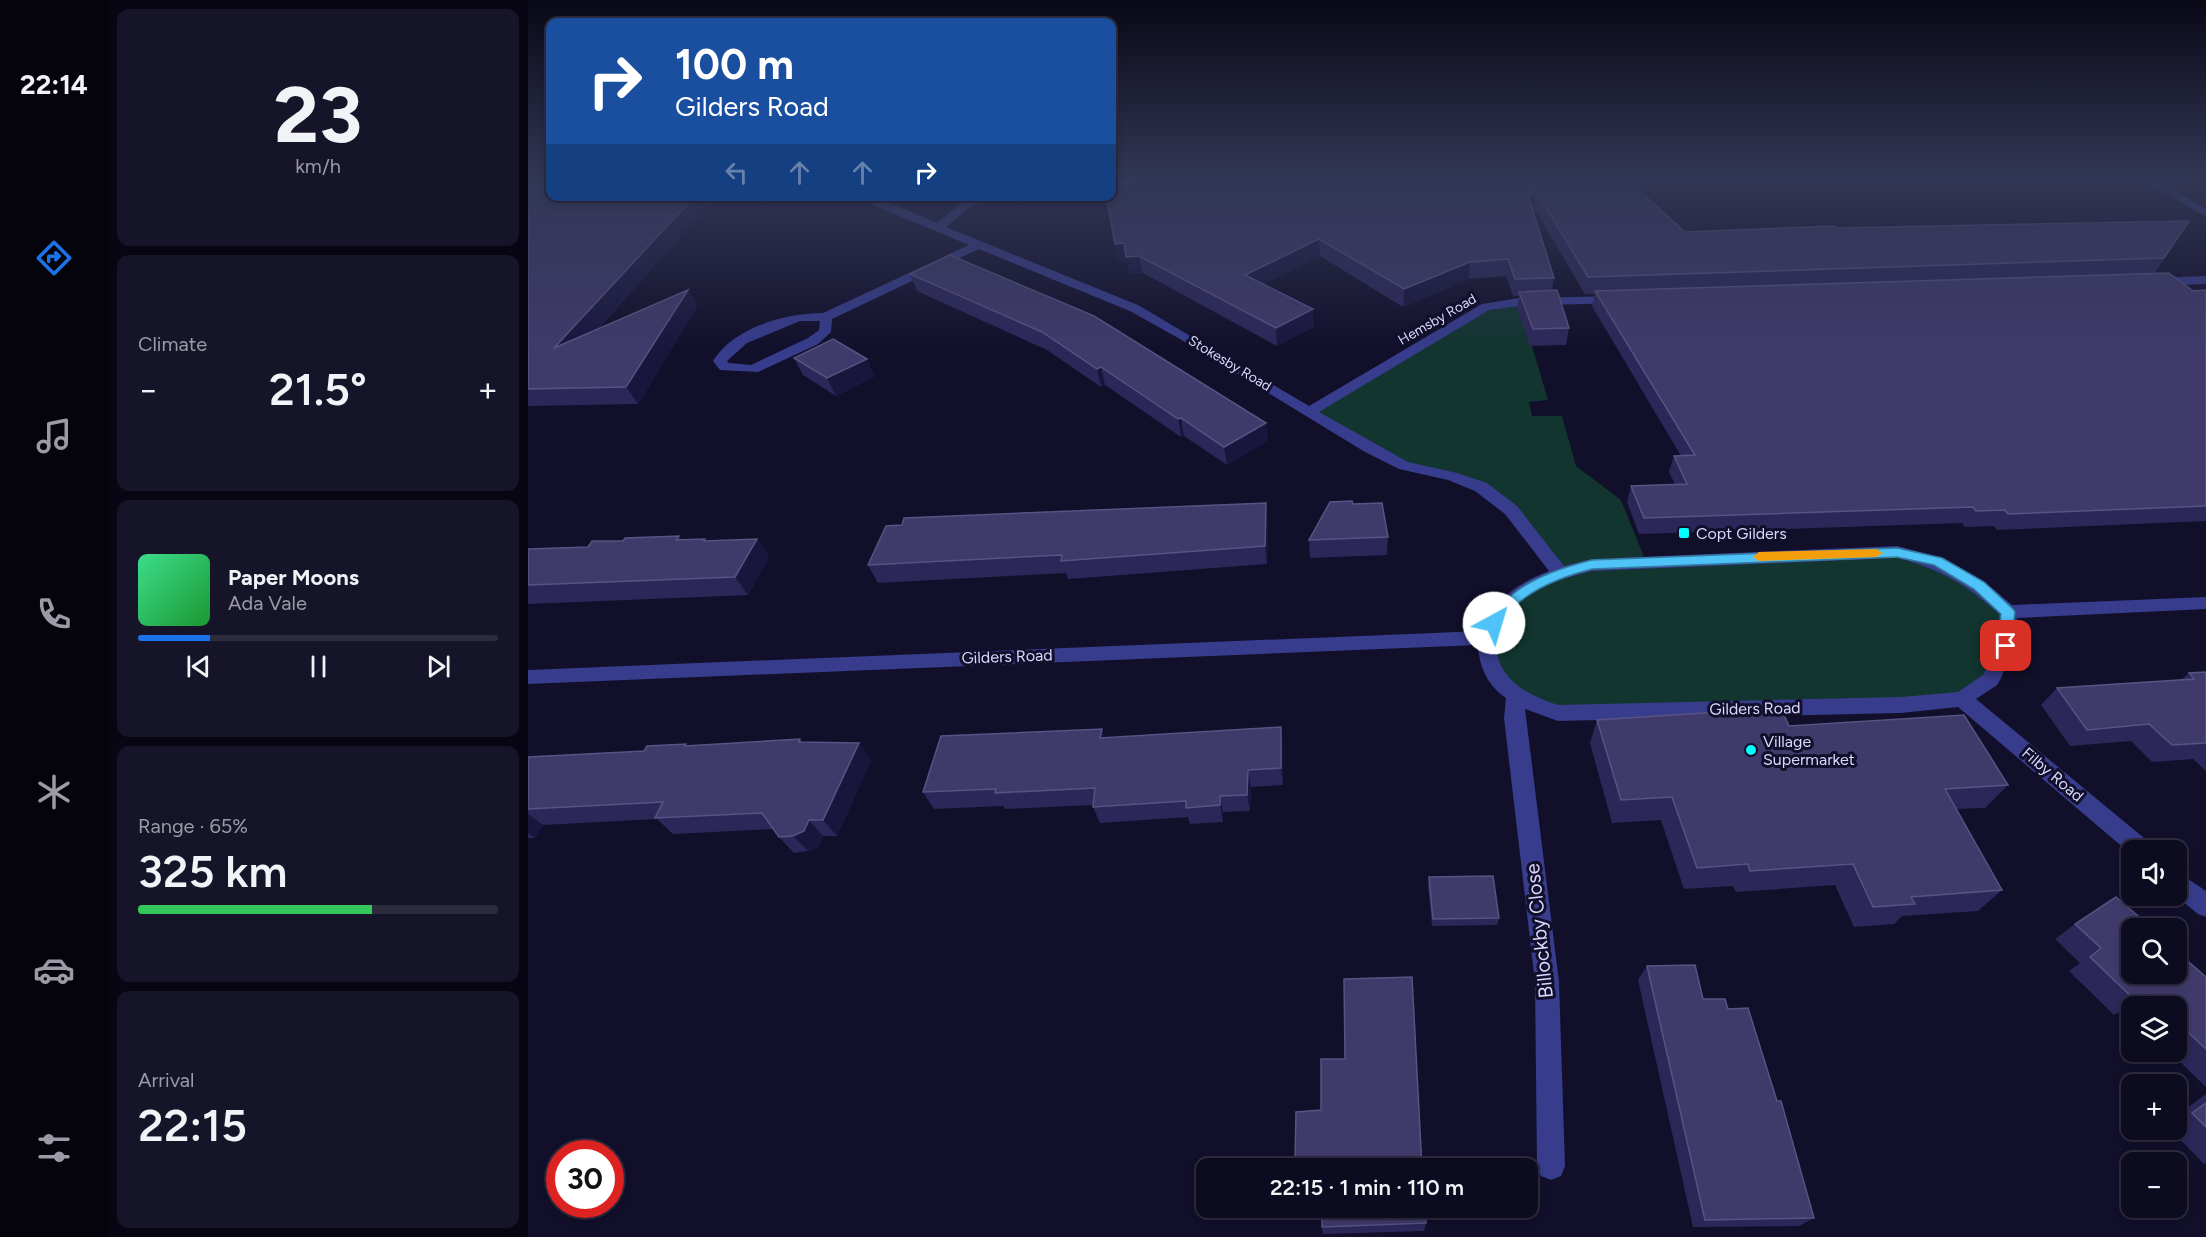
<!DOCTYPE html>
<meta charset="utf-8">
<style>
:root{--surface:#0d0b20;--page:#161429;--text:#f1f3f6;--muted:#9a9ba5;--line:#2d2b3e;--accent:#1a73e8}
body{margin:0;font-family:Figtree,sans-serif;background:var(--page);color:var(--text);height:100vh;display:flex;flex-direction:column;font-size:22px;white-space:nowrap}
*{box-sizing:border-box;margin:0}
p{font-size:20px;color:var(--muted)}
.icon{flex:none;width:33px;height:33px;fill:none;stroke:currentColor;stroke-width:2;stroke-linecap:round;stroke-linejoin:round}
.map{position:relative;flex:1;overflow:hidden}
.panel{display:flex;flex-direction:column;gap:9px;padding:9px;background:#070612;width:420px}
.panel>*{flex:none}
.hud{position:absolute;left:18px;top:18px;width:570px;height:183px;border-radius:12px;box-shadow:0 3px 9px #0003,0 0 0 2px var(--line);background:#1a4fa0;color:#fff;overflow:hidden}
.fabs{position:absolute;left:1593px;top:840px;display:grid;gap:12px}
.fabs a{display:grid;place-items:center;width:66px;height:66px;border-radius:12px;background:var(--surface);box-shadow:0 3px 9px #0003,0 0 0 2px var(--line);font-size:30px}
.speed{position:absolute;left:18px;top:1140px;display:flex;gap:12px;font-size:30px;font-weight:700;text-align:center}
.speed>*{display:grid;place-content:center;width:78px;height:78px;border-radius:50%;background:var(--surface);box-shadow:0 3px 9px #0003,0 0 0 2px var(--line);line-height:1}
.speed .limit{border:9px solid #d22;background:#fff;color:#111}
.pin{position:absolute;display:grid;place-items:center;width:51px;height:51px;color:#fff;margin:-26px;border-radius:12px;box-shadow:0 3px 9px #0006}
.me{position:absolute;width:66px;margin:-33px;rotate:39deg;stroke-linejoin:round;filter:drop-shadow(0 0 4px #0008)}
.turn{display:flex;align-items:center;gap:21px;height:126px;padding:0 30px;font-size:27px}
.turn .icon{width:78px;height:78px;stroke-width:2.5}
.turn b{display:block;font-size:42px;line-height:51px}
.lanes{display:flex;align-items:center;height:57px;padding:0 30px;background:#0003;justify-content:center;gap:30px;direction:ltr}
.lanes .off{opacity:.35}
.big{font-size:45px;font-weight:600;line-height:1.1}
.panel .tile{flex:1;display:flex;flex-direction:column;justify-content:center;gap:9px;min-width:0;padding:0 21px;border-radius:12px;background:var(--page)}
.panel .dial{align-items:center;gap:0}
.dial b{font-size:78px;line-height:1}
.song{display:flex;align-items:center;gap:18px}
.cover{width:72px;height:72px;border-radius:9px;background:linear-gradient(135deg,hsl(150 70% 55%),hsl(130 70% 35%))}
.played{height:6px;border-radius:3px;background:linear-gradient(90deg,var(--accent) 20%,var(--line) 20%)}
.keys{display:flex;justify-content:space-around;direction:ltr}
.heat{display:flex;justify-content:space-between;align-items:center;font-size:33px;direction:ltr}
.charge{height:9px;border-radius:4px;background:linear-gradient(90deg,#34c759 65%,var(--line) 0)}
.trip{position:absolute;left:668px;top:1158px;width:342px;height:60px;border-radius:12px;background:var(--surface);box-shadow:0 3px 9px #0003,0 0 0 2px var(--line);font-weight:600;line-height:60px;text-align:center}
main{display:flex;flex:1;min-height:0}
.dock{display:flex;flex-direction:column;width:108px;justify-content:space-around;align-items:center;background:#05040d;color:var(--muted)}
.dock .icon{width:42px;height:42px}
.dock .on{color:var(--accent)}
.dock b{font-size:27px;color:var(--text)}
.map>svg:first-child{display:block}
.green{fill:#123530}
.lines{fill:none;stroke-linecap:round;stroke-linejoin:round}
.street{fill:#373c8c;fill-rule:evenodd}
.secondary{fill:#6f79ff;fill-rule:evenodd}
.wall{fill:#2c2759}
.shaded-wall{fill:#19163e}
.building{fill:#3f3a6a;stroke:#575382;stroke-width:1.5}
.route{fill:#4fc3f7;stroke:#337fa1;stroke-width:1.5}
.slow{fill:#f59e0b}
.poi-dot{fill:#04fdff;stroke:#110f2a;stroke-width:2}
.labels{text-anchor:middle;stroke-width:6;stroke-linejoin:round;paint-order:stroke}
.far-street-label{font-size:14px;fill:#d9d8ff;stroke:#110f2a}
.poi-label{font-size:16px;fill:#d9d8ff;stroke:#110f2a;text-anchor:start}
.street-label{font-size:16px;fill:#d9d8ff;stroke:#110f2a}
.near-street-label{font-size:20px;fill:#d9d8ff;stroke:#110f2a}
</style>
<main>
<nav class="dock">
<b>22:14</b>
<svg class="icon on" aria-label="directions" viewBox="0 0 24 24"><path d="M12 3l9 9-9 9-9-9zM9 14v-3h6M13 9l2 2-2 2"/></svg>
<svg class="icon" aria-label="music" viewBox="0 0 24 24"><path d="M9 18V5l10-2v13"/><circle cx="6" cy="18" r="3"/><circle cx="16" cy="16" r="3"/></svg>
<svg class="icon" aria-label="phone" viewBox="0 0 24 24"><path d="M5 4h4l2 5-3 2q2 4 5 5l2-3 5 2v4C11 20 4 13 5 4z"/></svg>
<svg class="icon" aria-label="climate" viewBox="0 0 24 24"><path d="M12 3v18M4 7l16 10M4 17L20 7"/></svg>
<svg class="icon" aria-label="car" viewBox="0 0 24 24"><path d="M5 17H2v-5l4-1 3-4h7l3 4 3 1v5h-3M9 17h6M6 11h13"/><circle cx="7" cy="17" r="2"/><circle cx="17" cy="17" r="2"/></svg>
<svg class="icon" aria-label="filters" viewBox="0 0 24 24"><path d="M4 7h16M4 17h16"/><circle cx="9" cy="7" r="2"/><circle cx="15" cy="17" r="2"/></svg>
</nav>
<section class="panel">
<div class="tile dial"><b>23</b><p>km/h</p></div>
<div class="tile"><p>Climate</p>
<div class="heat"><a>−</a><b class="big">21.5°</b><a>+</a></div>
</div>
<div class="tile">
<div class="song"><i class="cover"></i><div><b>Paper Moons</b><p>Ada Vale</p></div></div>
<div class="played"></div>
<div class="keys"><svg class="icon" aria-label="previous" viewBox="0 0 24 24"><path d="M18 5L8 12l10 7zM5 5v14"/></svg><svg class="icon" aria-label="pause" viewBox="0 0 24 24"><path d="M8 5v14M16 5v14"/></svg><svg class="icon" aria-label="next" viewBox="0 0 24 24"><path d="M6 5l10 7-10 7zM19 5v14"/></svg></div>
</div>
<div class="tile"><p>Range · 65%</p><b class="big">325 km</b><div class="charge"></div></div>
<div class="tile"><p>Arrival</p><b class="big">22:15</b></div>
</section>
<div class="map">
<svg width="1678" height="1237" viewBox="0 0 1678 1237">
<rect width="100%" height="100%" fill="#110f2a"/>
<path class="green" d="M991,302l29,98 -19,2 3,14h30l14,50 45,34 25,62 251,-10 40,10 71,50 -18,68 -28,19 -427,9 -48,-48 16,-52 57,-35 -79,-86 -77,-21 -94,-55 164,-97z"/>
<g class="lines">
<g class="street">
<path d="M1613,178h12l53,31v8z"/>
<path d="M335,196h12l62,27 30,-24h8v4l-29,24 192,78 171,101 173,-102 37,-6 101,-2 2,3 -6,4 -97,3 -30,4 -170,102 89,50 49,11 30,10 30,23 47,60 28,-7 305,-13 46,12 42,24 27,23 194,-8v12l-189,9 -2,28 -15,34 -3,5 -21,14 174,144 3,7h-21v5l-174,-148 -57,6 -343,8 -33,-12 34,273 6,184 -4,10 -10,4 -10,-4 -4,-10 -2,-184 -31,-264 2,-20c-18,-12 -27,-31 -28,-53l-950,39v-14l953,-39c12,-32 38,-48 68,-60l-44,-57 -30,-23 -27,-11 -49,-11 -34,-17 -185,-113 -50,-28 -151,-62 -147,70 -1,13 -13,12 -60,28 -38,-2 -7,-9c21,-34 73,-48 110,-48l146,-68 -96,-40zM272,321h20l-1,9 -11,8 -57,27 -22,-2 -2,-2 20,-18zM1369,558c43,11 69,26 102,56l-2,32 -14,29 -25,17 -57,5 -343,8c-32,-10 -68,-30 -60,-69 3,-11 9,-23 18,-31 21,-18 50,-28 76,-34z"/>
<path d="M1678,276v8l-49,2 -6,-4 6,-4z"/>
<path d="M1648,871l30,20v26l-8,-3 -22,-18z"/>
</g>
<g class="secondary">
<path d="M604,178h18l-38,11v-6z"/>
<path d="M382,196h138l-5,3 -72,5z"/>
</g>
</g>
<g class="wall">
<path d="M0,178l22,18h166l-118,133 90,-39 9,16 -59,98 -110,2z"/>
<path d="M1098,178l59,54 504,-11 -35,53 39,17 13,-1v231l-209,9 -3,-4 -29,1 -3,-4 -323,11 -12,-32 4,-16 44,-2 -6,-12 5,-16h7l-89,-150 3,-12h-10l-51,-86h-2l22,70 -2,13 17,37 -3,17 -36,1 -13,-37 2,-13h-6l-7,-20 -37,3 -66,28 -83,-51 -57,28 51,43 -37,19 -134,-73 -13,1 -3,-14 -8,1 -4,-17z"/>
<path d="M382,274l356,149 1,18 -40,24 -43,-29 -3,1 -76,-52 -4,2 -54,-37 -130,-59z"/>
<path d="M266,358l81,18 -39,20 -33,-21z"/>
<path d="M740,521l-1,43 -199,15 -2,-6 -188,10 -10,-18z"/>
<path d="M151,536l3,4 25,1 50,-2 12,18 -21,38 -220,9v-55l60,-2 35,-6z"/>
<path d="M860,537l-1,18 -77,3 -1,-18z"/>
<path d="M1678,672v99l-13,-12 -41,3 -21,-21 -61,5 -29,-41 16,-17 124,-8 8,-7z"/>
<path d="M1069,720l192,6 219,59 -23,23 -29,1 46,81 -24,21 -76,5 -8,8 -40,3 -19,-42 -99,7 -3,-6 -49,3 -23,-69 -49,3 -22,-80z"/>
<path d="M577,738l178,6v41l-32,2 -1,24 -27,1v10l-33,2 -2,-7 -88,6 -7,-16v-2l-88,4 -2,-3 -69,3 -11,-17z"/>
<path d="M272,739l2,3 57,1 12,17 -34,76h-14l-5,11 -10,4 -14,2 -15,-16 -6,-8 -100,5 -16,-15 -114,6 -8,13h-7v-81l116,-6 45,-5z"/>
<path d="M901,877l70,41 -2,7 -65,1 -4,-41z"/>
<path d="M1547,924l131,53v110l-36,-35h6v-46h-44v8l-6,-6 -12,7 -45,-44 11,-8 -25,-24z"/>
<path d="M1119,966l56,33 25,10 49,92 37,117 -15,8 -106,1 -55,-247z"/>
<path d="M884,977l-89,190 -26,1 -2,-9 26,-49 24,-51z"/>
<path d="M1678,1094v69l-2,1 -33,-34h5v-14z"/>
<path d="M898,1223l-2,8 -101,3 -1,-7z"/>
</g>
<g class="shaded-wall">
<path d="M1008,191l-2,17 -8,3 2,-16z"/>
<path d="M167,196h21l-150,168 -12,-16z"/>
<path d="M791,239l1,17 -74,36 -1,-17z"/>
<path d="M596,243l15,13 4,17 -13,1 -3,-14 -8,1 -4,-17z"/>
<path d="M942,262l-1,17 -66,28 1,-18z"/>
<path d="M160,290l9,16 -59,98 -12,-17z"/>
<path d="M785,309l1,18 -37,19 -1,-18z"/>
<path d="M339,359l8,17 -39,20 -9,-18z"/>
<path d="M573,367l4,18 -4,2 -4,-18z"/>
<path d="M653,418l3,18 -3,1 -3,-18z"/>
<path d="M738,423l1,18 -40,24 -3,-18z"/>
<path d="M738,503l2,18 -1,43 -2,-18z"/>
<path d="M229,539l12,18 -21,38 -13,-18z"/>
<path d="M753,727l2,17v41l-2,-17z"/>
<path d="M574,729l6,17 -8,-8z"/>
<path d="M331,743l12,17 -34,76 -14,-16z"/>
<path d="M720,770l3,17 -1,24 -3,-16z"/>
<path d="M692,796l3,16v10l-3,-17z"/>
<path d="M0,814l15,11 -8,13 -7,-5z"/>
<path d="M281,820l14,16 -5,11 -10,4 -15,-15z"/>
</g>
<g class="building">
<path d="M0,178h22v18h145l-141,152 134,-58 -62,97 -98,2z"/>
<path d="M636,178h462l59,54 149,-6 3,2 352,-7 -25,37 -576,19 -52,-86 -8,4 26,83 -39,1 -7,-20 -38,3 -66,27 -85,-50 -74,36 68,34 -37,19 -137,-72 -13,1 -2,-14 -9,1 -9,-48h6v-9z"/>
<path d="M422,255l144,61 172,107 -42,24 -43,-29 -3,1 -77,-52 -4,2 -55,-37 -132,-58z"/>
<path d="M1641,273l24,18 13,-1v216l-198,8 -3,-4 -29,1 -3,-4 -329,11 -13,-32 56,-2 -13,-28 21,-1 -100,-164z"/>
<path d="M1029,290l12,38 -36,1 -14,-37z"/>
<path d="M305,339l34,20 -40,19 -33,-20z"/>
<path d="M824,501l1,3 29,-1 6,34 -79,3 21,-38z"/>
<path d="M738,503l-1,43 -204,15 1,-6 -194,10 18,-39 16,-1 2,-7z"/>
<path d="M151,536l-3,4 29,-1 -1,2 53,-2 -22,38 -207,8v-36l60,-2 4,-6h31l2,-3z"/>
<path d="M1678,672v71l-34,2 -23,-21 -62,6 -30,-42 137,-9 -5,-6z"/>
<path d="M1253,708l8,18 175,-11 44,70 -63,4 57,101 -91,7 4,7 -42,3 -20,-43 -103,7 -2,-7 -51,4 -25,-71 -51,3 -24,-80z"/>
<path d="M753,727v41l-33,2 -1,25 -27,1v9l-34,3v-7l-93,6 2,-19 -100,5 1,-4 -73,3 18,-56 161,-7 -2,9z"/>
<path d="M272,739l-1,3 60,1 -36,77h-14l-5,11 -11,5 -14,1 -17,-24 -107,5 8,-16 -135,7v-52l116,-6 3,-5 39,-2 -1,2z"/>
<path d="M965,876l6,42 -66,1 -4,-42z"/>
<path d="M1588,897l36,31h-20v46h44v-23l30,26v72l-30,-28v-15h-15l-13,-12 -11,8 -47,-45 11,-9 -26,-24z"/>
<path d="M1167,965l8,34h22l3,10 20,-1 29,93h4l33,117 -109,2 -58,-254z"/>
<path d="M884,977l10,191h-99v-10l-28,1 1,-47 25,-2v-51h24l-1,-80z"/>
<path d="M1678,1103v24l-14,-14z"/>
<path d="M794,1208h103l1,15 -104,4z"/>
</g>
<linearGradient id="sky" x2="0" y2="1"><stop stop-color="#090817"/><stop offset="0.51" stop-color="#323755"/><stop offset="1" stop-color="#323755" stop-opacity="0"/></linearGradient>
<rect width="1678" height="351" fill="url(#sky)"/>
<path class="route" d="M1369,548l45,10 42,24 29,27 2,3 -5,38h-9l-3,-4 3,-32 -27,-25 -40,-24 -37,-8 -305,12c-35,9 -74,24 -93,57l-5,2 -6,-5c21,-38 64,-53 104,-63z"/>
<path class="slow" d="M1348,549l7,4 -7,4 -117,4 -6,-4 6,-5z"/>
<g class="poi-dot">
<rect x="1150" y="527" width="12" height="12" rx="3"/>
<circle cx="1223" cy="750" r="6"/>
</g>
<g class="labels">
<g class="far-street-label">
<text transform="translate(909 319) rotate(-30)" y="5">Hemsby Road</text>
<text transform="translate(702 363) rotate(31)" y="5">Stokesby Road</text>
</g>
<g class="poi-label">
<text x="1168" y="539">Copt Gilders</text>
<text x="1235" y="747">Village<tspan x="1235" dy="18">Supermarket</tspan></text>
</g>
<g class="street-label">
<text transform="translate(479 656) rotate(-2)" y="6">Gilders Road</text>
<text transform="translate(1227 708) rotate(-1)" y="6">Gilders Road</text>
<text transform="translate(1525 774) rotate(40)" y="6">Filby Road</text>
</g>
<g class="near-street-label">
<text transform="translate(1011 931) rotate(-96)" y="7">Billockby Close</text>
</g>
</g>
</svg>
<div class="fabs">
<a><svg class="icon" aria-label="sound" viewBox="0 0 24 24"><path d="M4 9h4l5-4v14l-5-4H4zM17 9q2 3 0 6"/></svg></a>
<a><svg class="icon" aria-label="search" viewBox="0 0 24 24"><circle cx="10" cy="10" r="6"/><path d="M15 15l6 6"/></svg></a>
<a><svg class="icon" aria-label="layers" viewBox="0 0 24 24"><path d="M12 4l9 5-9 5-9-5zM3 14l9 5 9-5"/></svg></a>
<a>+</a>
<a>−</a>
</div>
<div class="speed"><div class="limit">30</div></div>
<div class="pin" style="left:1478px;top:646px;background:#d93025"><svg class="icon" aria-label="arrive" viewBox="0 0 24 24"><path d="M6 21V4h12l-3 4 3 4H6"/></svg></div>
<svg class="me" style="left:966px;top:623px" viewBox="-20 -20 40 40"><circle r="19" fill="#fff"/><path d="M0-13L10 11 0 6-10 11z" fill="#4fc3f7"/></svg>
<div class="trip">22:15 · 1 min · 110 m</div>
<div class="hud">
<div class="turn"><svg class="icon" aria-label="right" viewBox="0 0 24 24"><path d="M7 20v-9h11M14 6l5 5-5 5"/></svg><div><b>100 m</b>Gilders Road</div></div>
<div class="lanes"><svg class="icon off" aria-label="left" viewBox="0 0 24 24"><path d="M17 20v-9H6M10 6l-5 5 5 5"/></svg><svg class="icon off" aria-label="ahead" viewBox="0 0 24 24"><path d="M12 20V5M6 11l6-6 6 6"/></svg><svg class="icon off" aria-label="ahead" viewBox="0 0 24 24"><path d="M12 20V5M6 11l6-6 6 6"/></svg><svg class="icon" aria-label="right" viewBox="0 0 24 24"><path d="M7 20v-9h11M14 6l5 5-5 5"/></svg></div>
</div>
</div>
</main>
